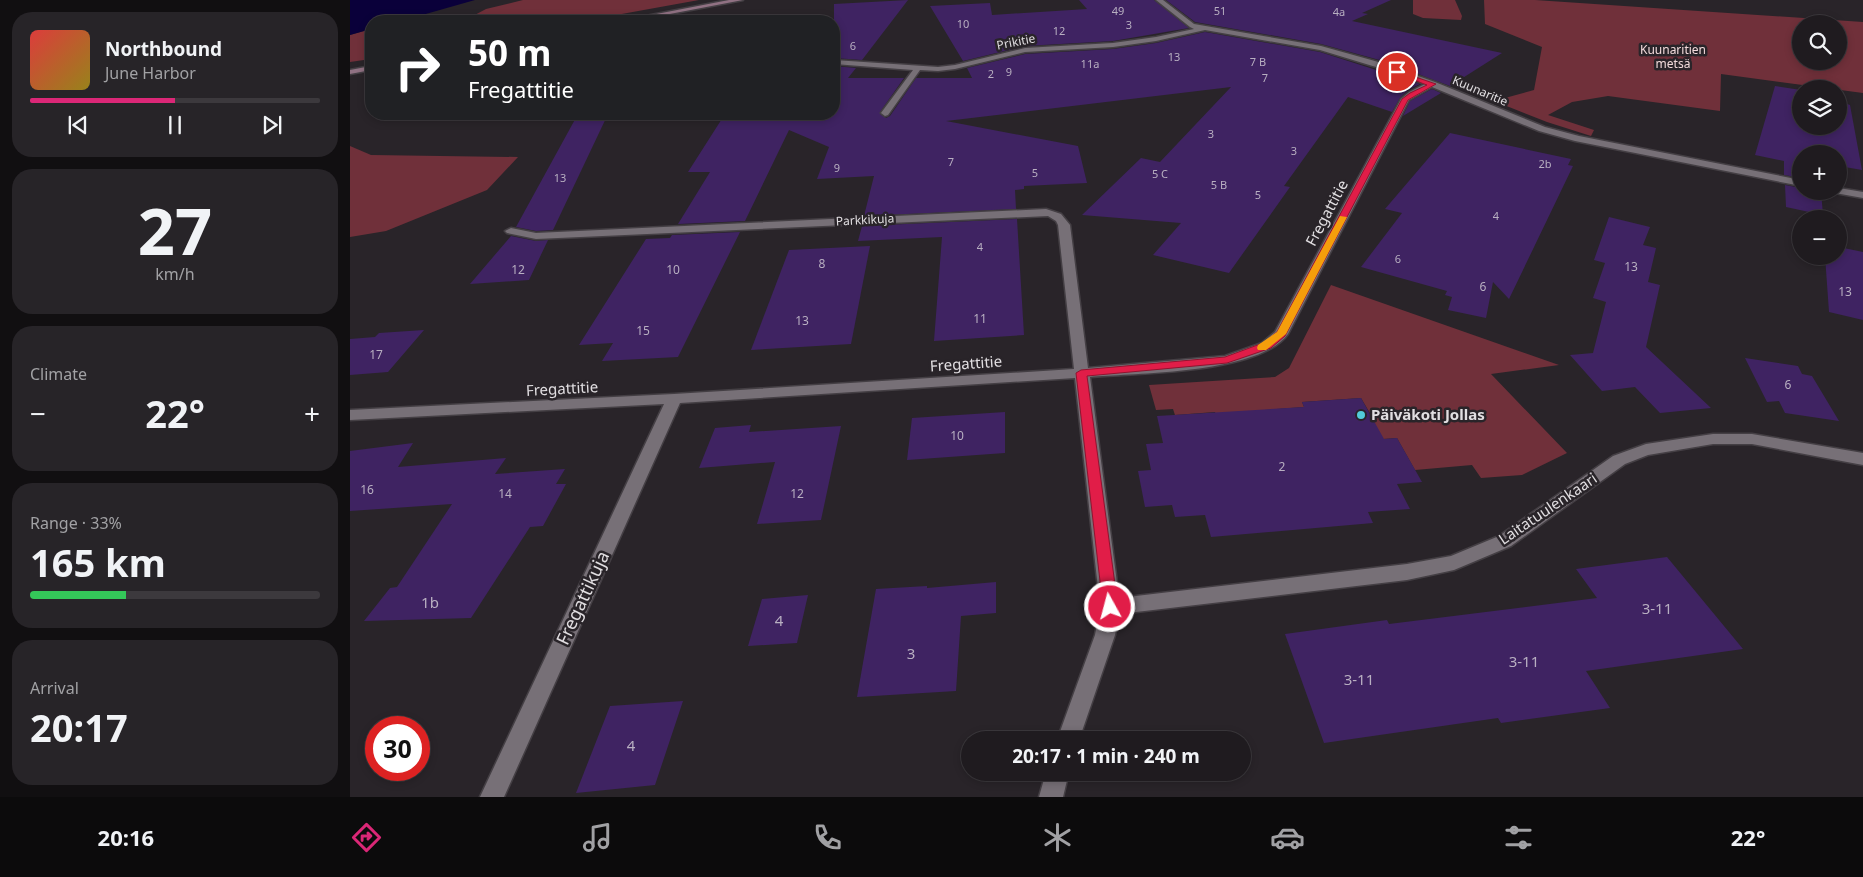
<!DOCTYPE html>
<meta charset="utf-8">
<style>
:root{--surface:#1f1b1f;--page:#272428;--text:#f1f3f6;--muted:#a1a1a4;--line:#3c393d;--accent:#db2777}
body{margin:0;font-family:"Noto Sans",sans-serif;background:var(--page);color:var(--text);height:100vh;display:flex;flex-direction:column;font-size:19px;white-space:nowrap}
*{box-sizing:border-box;margin:0}
p{font-size:16px;color:var(--muted)}
.icon{flex:none;width:28px;height:28px;fill:none;stroke:currentColor;stroke-width:2;stroke-linecap:round;stroke-linejoin:round}
.map{position:relative;flex:1;overflow:hidden}
.sheet{display:flex;flex-direction:column;gap:12px;padding:12px;background:#110f11;width:350px}
.sheet>*{flex:none}
.banner{position:absolute;left:15px;top:15px;width:475px;height:105px;border-radius:20px;box-shadow:0 2px 8px #0003,0 0 0 1px var(--line);background:#202124;color:#fff;overflow:hidden}
.tools{position:absolute;left:1442px;top:15px;display:grid;gap:10px}
.tools a{display:grid;place-items:center;width:55px;height:55px;border-radius:50%;background:var(--surface);box-shadow:0 2px 8px #0003,0 0 0 1px var(--line);font-size:25px}
.speed{position:absolute;left:15px;top:716px;display:flex;gap:10px;font-size:25px;font-weight:700;text-align:center}
.speed>*{display:grid;place-content:center;width:65px;height:65px;border-radius:50%;background:var(--surface);box-shadow:0 2px 8px #0003,0 0 0 1px var(--line);line-height:1}
.speed .limit{border:8px solid #d22;background:#fff;color:#111}
.pin{position:absolute;display:grid;place-items:center;width:42px;height:42px;color:#fff;margin:-21px;border:2px solid #fff;border-radius:50%;box-shadow:0 1px 5px #0007}
.me{position:absolute;width:55px;margin:-28px;rotate:353deg;stroke-linejoin:round;filter:drop-shadow(0 0 4px #0008)}
.turn{display:flex;align-items:center;gap:18px;height:105px;padding:0 20px;font-size:22px}
.turn .icon{width:65px;height:65px;stroke-width:2.5}
.turn b{display:block;font-size:35px;line-height:42px}
.big{font-size:38px;font-weight:700;line-height:1.1}
.sheet .tile{flex:1;display:flex;flex-direction:column;justify-content:center;gap:8px;min-width:0;padding:0 18px;border-radius:20px;background:var(--page)}
.sheet .dial{align-items:center;gap:0}
.dial b{font-size:65px;line-height:1}
.song{display:flex;align-items:center;gap:15px}
.cover{width:60px;height:60px;border-radius:8px;background:linear-gradient(135deg,hsl(0 70% 55%),hsl(50 70% 35%))}
.played{height:5px;border-radius:2px;background:linear-gradient(90deg,var(--accent) 50%,var(--line) 50%)}
.keys{display:flex;justify-content:space-around;direction:ltr}
.heat{display:flex;justify-content:space-between;align-items:center;font-size:28px;direction:ltr}
.charge{height:8px;border-radius:4px;background:linear-gradient(90deg,#34c759 33%,var(--line) 0)}
.trip{position:absolute;left:611px;top:731px;width:290px;height:50px;border-radius:25px;background:var(--surface);box-shadow:0 2px 8px #0003,0 0 0 1px var(--line);font-weight:700;line-height:50px;text-align:center}
.tab-bar{display:flex;height:80px;justify-content:space-around;align-items:center;background:#0c0b0c;color:var(--muted)}
.tab-bar .icon{width:35px;height:35px}
.tab-bar .active{color:var(--accent)}
.tab-bar b{font-size:22px;color:var(--text)}
main{display:flex;flex:1;min-height:0}
.map>svg:first-child{display:block}
.green{fill:#70303a;fill-rule:evenodd}
.water{fill:#0a003a}
.building{fill:#3f2362}
.lines{fill:none;stroke-linecap:round;stroke-linejoin:round}
.street-casing{stroke:#443f44;stroke-width:3}
.secondary-casing{stroke:#443f44;stroke-width:3}
.street{fill:#777077;fill-rule:evenodd}
.secondary{fill:#907183;fill-rule:evenodd}
.route{fill:#e11d48;stroke:#92132f}
.slow{fill:#f59e0b}
.poi-dot{fill:#52cbd9;stroke:#292429;stroke-width:2}
.labels{text-anchor:middle;stroke-width:5;stroke-linejoin:round;paint-order:stroke}
.far-number-label{font-size:11px;fill:#b8afc1}
.far-street-label{font-size:12px;fill:#e1dee1;stroke:#292429}
.far-park-label{font-size:12px;fill:#f2dadb;stroke:#292429}
.number-label{font-size:12px;fill:#b8afc1}
.street-label{font-size:15px;fill:#e1dee1;stroke:#292429}
.poi-label{font-size:15px;font-weight:bold;fill:#e1dee1;stroke:#292429;text-anchor:start}
.near-number-label{font-size:15px;fill:#b8afc1}
.near-street-label{font-size:18px;fill:#e1dee1;stroke:#292429}
</style>
<main>
<section class="sheet">
<div class="tile">
<div class="song"><i class="cover"></i><div><b>Northbound</b><p>June Harbor</p></div></div>
<div class="played"></div>
<div class="keys"><svg class="icon" aria-label="previous" viewBox="0 0 24 24"><path d="M18 5L8 12l10 7zM5 5v14"/></svg><svg class="icon" aria-label="pause" viewBox="0 0 24 24"><path d="M8 5v14M16 5v14"/></svg><svg class="icon" aria-label="next" viewBox="0 0 24 24"><path d="M6 5l10 7-10 7zM19 5v14"/></svg></div>
</div>
<div class="tile dial"><b>27</b><p>km/h</p></div>
<div class="tile"><p>Climate</p>
<div class="heat"><a>−</a><b class="big">22°</b><a>+</a></div>
</div>
<div class="tile"><p>Range · 33%</p><b class="big">165 km</b><div class="charge"></div></div>
<div class="tile"><p>Arrival</p><b class="big">20:17</b></div>
</section>
<div class="map">
<svg width="1513" height="797" viewBox="0 0 1513 797">
<rect width="100%" height="100%" fill="#292429"/>
<g class="green">
<path d="M173,0h176l-116,21h-182l21,-6 11,2h38l15,-8z"/>
<path d="M1063,0h42l7,16 -1,4 -38,-2 -10,-4z"/>
<path d="M1134,0h51l328,22v71l-142,-19 -1,37 -112,-15 -36,6 -24,13 46,15 -3,6 -44,-14 -53,-21 40,-11 8,-43 -57,-23zM1451,24h38v37h-38z"/>
<path d="M21,29v30l-21,3v-27z"/>
<path d="M0,146l21,9 147,2 -31,33 -101,41 -36,6z"/>
<path d="M981,285l228,80 -68,9 76,79 -45,22 -41,3 -9,-13 -57,5 -18,-32 -56,4 30,-27 -10,-17 -59,4 2,5 -40,3 -36,43 -13,-41 -40,3 -2,-6 -17,1 -7,-25 126,-8 14,-9z"/>
</g>
<path class="water" d="M0,0h125l-74,21h-30v8l-21,6z"/>
<g class="building">
<path d="M558,0l-46,60 -28,-2v-54z"/>
<path d="M729,0h75l35,28 -76,13 -88,5 -62,15 -33,-55 60,-3 2,12 95,-6z"/>
<path d="M816,0h225l-29,13 6,1 -16,7 150,32 -52,33 -67,-25 -62,-17 -126,-22z"/>
<path d="M855,32l115,20 100,32 -12,6 -8,8 -8,14 -44,-15 -64,89 6,1 -61,86 -76,-18 28,-32 -99,-8 59,-57 19,4 71,-75 -285,34 132,25 9,37 -63,3v3l-9,1 1,19 -152,7 10,-40 -57,3 12,-32 -40,-17 -44,91 -67,3 32,-52h-22l37,-58h109v-48l22,2 -8,10h56l-24,34v2l6,4 4,-2 26,-38h56l-5,-10 58,-14 88,-5 43,-6z"/>
<path d="M1425,86l26,4v36h38v-25l11,4 12,65 -23,-4v-12h-38v24l-17,-3v-14l-29,-6z"/>
<path d="M1082,89l9,4 -38,23 7,-15z"/>
<path d="M228,114h30l-55,116 -17,1 -20,-4z"/>
<path d="M1100,133l121,26 -3,6 5,1 -64,133 -16,-17 -7,36 -38,-8 4,-13 -7,-2 2,-4 -86,-24 41,-54 -17,-4z"/>
<path d="M1435,185l16,3v3h20l2,24 -37,-8z"/>
<path d="M1259,217l41,10 -7,18 13,3 -8,34 12,3 -14,62 65,61 -51,5 -25,-26 -33,4 -32,-36 23,-2 13,-51 -13,-4 12,-35 -11,-3z"/>
<path d="M667,219l7,116 -90,6 8,-104 -84,4 4,-15z"/>
<path d="M390,232l-62,125 -76,4 11,-18 -34,2 67,-106 24,-1 2,-3z"/>
<path d="M161,236l25,5 12,-1 -19,40 -59,4z"/>
<path d="M520,246l-19,98 -100,6 38,-100z"/>
<path d="M1489,247l24,5v68l-34,-8 -4,-56h14z"/>
<path d="M74,330l-36,42 -38,3v-36l25,-2 4,-4z"/>
<path d="M1395,358l53,8 4,8 10,2 27,45 -54,-8 -6,-12 -12,1z"/>
<path d="M1011,398l23,41 13,-1 25,44 -25,2 13,25 -42,3 5,11 -162,14 -6,-22 -30,2 -3,-12 -27,2 -7,-36 13,-1 -5,-26 17,-1 -6,-27 147,-9 -2,-5z"/>
<path d="M655,412v41l-98,7 5,-42z"/>
<path d="M401,425l-2,7 92,-6 -20,94 -64,4 18,-62 -76,6 16,-40z"/>
<path d="M63,443l-15,24 108,-9 -11,16 70,-5 -9,15h10l-23,42 -13,1 -59,91 -107,3 26,-33 7,-1 55,-83 -102,7v-60z"/>
<path d="M1317,557l76,92 -157,22 24,37 -109,15 -3,-5 -174,25 -39,-109 102,-14 2,4 208,-26 -21,-29z"/>
<path d="M646,582v31l-35,3 -5,75 -99,6 19,-108 51,-3v2z"/>
<path d="M458,595l-11,48 -49,3 14,-47z"/>
<path d="M333,701l-28,84 -79,8 34,-87z"/>
</g>
<g class="lines">
<defs>
<g id="street">
<path d="M806,0h7l31,24 127,22 61,17 53,19 110,45 34,9 222,44v6l-226,-45 -36,-10 -107,-44 -23,13 -121,234c-29,40 -151,39 -198,43l29,221 288,-34 44,-8 48,-20 114,-80 33,-12 67,-10h39l111,19v12l-111,-21h-39l-65,11 -23,9 -114,82 -57,24 -47,10 -288,34 -4,21 -36,105h-22l38,-105 5,-28 -25,-229 -395,25 -176,394h-24l184,-393 -314,16v-10l324,-16 400,-25 -16,-144 -2,-4 -8,-5 -512,23 -29,-6 -2,-2 6,-3 25,5 510,-24 15,5 9,11 18,143 137,-12 37,-13 13,-11 126,-233 8,-7 16,-8 -49,-17 -56,-17 -115,-20 -49,11 -43,6 -88,5 -70,17 -17,2 -18,-1 -32,45 -3,1 -4,-3 32,-43 -79,-6v-4l104,7 17,-2 70,-17 88,-5 43,-6 38,-8 -4,-2z"/>
<path d="M1489,188l24,4v6l-28,-5 -1,-2h5z"/>
<path d="M696,772h23l-6,25h-24z"/>
</g>
<g id="secondary">
<path d="M379,0h14l-110,21h-13z"/>
<path d="M21,66v4l-21,4v-4z"/>
</g>
</defs>
<use href="#street" class="street-casing"/>
<use href="#secondary" class="secondary-casing"/>
<use href="#street" class="street"/>
<use href="#secondary" class="secondary"/>
</g>
<path class="route" d="M1045,70l41,14 -28,16 -123,236 -14,12 -44,15 -140,13 31,231 -3,5 -5,2 -5,-2 -2,-5 -27,-234 5,-3 144,-13 38,-14 14,-11 125,-233 8,-6 17,-8 -32,-12z"/>
<path class="slow" d="M990,216l7,1 -61,117 -20,16h-8l-1,-2 1,-3 19,-13z"/>
<circle class="poi-dot" cx="1011" cy="415" r="5"/>
<g class="labels">
<g class="far-number-label">
<text x="768" y="15">49</text>
<text x="870" y="15">51</text>
<text x="989" y="16">4a</text>
<text x="613" y="28">10</text>
<text x="779" y="29">3</text>
<text x="709" y="35">12</text>
<text x="503" y="50">6</text>
<text x="824" y="61">13</text>
<text x="908" y="66">7 B</text>
<text x="740" y="68">11a</text>
<text x="659" y="76">9</text>
<text x="641" y="78">2</text>
<text x="915" y="82">7</text>
<text x="861" y="138">3</text>
<text x="944" y="155">3</text>
<text x="601" y="166">7</text>
<text x="1195" y="168">2b</text>
<text x="487" y="172">9</text>
<text x="685" y="177">5</text>
<text x="810" y="178">5 C</text>
<text x="210" y="182">13</text>
<text x="869" y="189">5 B</text>
<text x="908" y="199">5</text>
<text x="1146" y="220">4</text>
<text x="630" y="251">4</text>
<text x="1048" y="263">6</text>
</g>
<g class="far-street-label">
<text transform="translate(666 42) rotate(-11)" y="4">Prikitie</text>
<text transform="translate(1130 91) rotate(23)" y="4">Kuunaritie</text>
<text transform="translate(515 220) rotate(-3)" y="4">Parkkikuja</text>
</g>
<g class="far-park-label">
<text x="1323" y="54">Kuunaritien<tspan x="1323" dy="14">metsä</tspan></text>
</g>
<g class="number-label">
<text x="472" y="268">8</text>
<text x="1281" y="271">13</text>
<text x="168" y="274">12</text>
<text x="323" y="274">10</text>
<text x="1133" y="291">6</text>
<text x="1495" y="296">13</text>
<text x="630" y="323">11</text>
<text x="452" y="325">13</text>
<text x="293" y="335">15</text>
<text x="26" y="359">17</text>
<text x="1438" y="389">6</text>
<text x="607" y="440">10</text>
<text x="932" y="471">2</text>
<text x="17" y="494">16</text>
<text x="155" y="498">14</text>
<text x="447" y="498">12</text>
</g>
<g class="street-label">
<text transform="translate(977 213) rotate(-62)" y="5">Fregattitie</text>
<text transform="translate(616 364) rotate(-4)" y="5">Fregattitie</text>
<text transform="translate(212 389) rotate(-3)" y="5">Fregattitie</text>
<text transform="translate(1198 509) rotate(-34)" y="5">Laitatuulenkaari</text>
</g>
<g class="poi-label">
<text x="1021" y="420">Päiväkoti Jollas</text>
</g>
<g class="near-number-label">
<text x="80" y="608">1b</text>
<text x="1307" y="614">3-11</text>
<text x="429" y="626">4</text>
<text x="561" y="659">3</text>
<text x="1174" y="667">3-11</text>
<text x="1009" y="685">3-11</text>
<text x="281" y="751">4</text>
</g>
<g class="near-street-label">
<text transform="translate(233 598) rotate(-65)" y="6">Fregattikuja</text>
</g>
</g>
</svg>
<div class="tools">
<a><svg class="icon" aria-label="search" viewBox="0 0 24 24"><circle cx="10" cy="10" r="6"/><path d="M15 15l6 6"/></svg></a>
<a><svg class="icon" aria-label="layers" viewBox="0 0 24 24"><path d="M12 4l9 5-9 5-9-5zM3 14l9 5 9-5"/></svg></a>
<a>+</a>
<a>−</a>
</div>
<div class="speed"><div class="limit">30</div></div>
<div class="pin" style="left:1047px;top:72px;background:#d93025"><svg class="icon" aria-label="arrive" viewBox="0 0 24 24"><path d="M6 21V4h12l-3 4 3 4H6"/></svg></div>
<svg class="me" style="left:760px;top:607px" viewBox="-20 -20 40 40"><circle r="17" fill="#e11d48" stroke="#fff" stroke-width="3"/><path d="M0-11L8 9 0 5-8 9z" fill="#fff"/></svg>
<div class="trip">20:17 · 1 min · 240 m</div>
<div class="banner">
<div class="turn"><svg class="icon" aria-label="right" viewBox="0 0 24 24"><path d="M7 20v-9h11M14 6l5 5-5 5"/></svg><div><b>50 m</b>Fregattitie</div></div>
</div>
</div>
</main>
<nav class="tab-bar">
<b>20:16</b>
<svg class="icon active" aria-label="directions" viewBox="0 0 24 24"><path d="M12 3l9 9-9 9-9-9zM9 14v-3h6M13 9l2 2-2 2"/></svg>
<svg class="icon" aria-label="music" viewBox="0 0 24 24"><path d="M9 18V5l10-2v13"/><circle cx="6" cy="18" r="3"/><circle cx="16" cy="16" r="3"/></svg>
<svg class="icon" aria-label="phone" viewBox="0 0 24 24"><path d="M5 4h4l2 5-3 2q2 4 5 5l2-3 5 2v4C11 20 4 13 5 4z"/></svg>
<svg class="icon" aria-label="climate" viewBox="0 0 24 24"><path d="M12 3v18M4 7l16 10M4 17L20 7"/></svg>
<svg class="icon" aria-label="car" viewBox="0 0 24 24"><path d="M5 17H2v-5l4-1 3-4h7l3 4 3 1v5h-3M9 17h6M6 11h13"/><circle cx="7" cy="17" r="2"/><circle cx="17" cy="17" r="2"/></svg>
<svg class="icon" aria-label="filters" viewBox="0 0 24 24"><path d="M4 7h16M4 17h16"/><circle cx="9" cy="7" r="2"/><circle cx="15" cy="17" r="2"/></svg>
<b>22°</b>
</nav>
